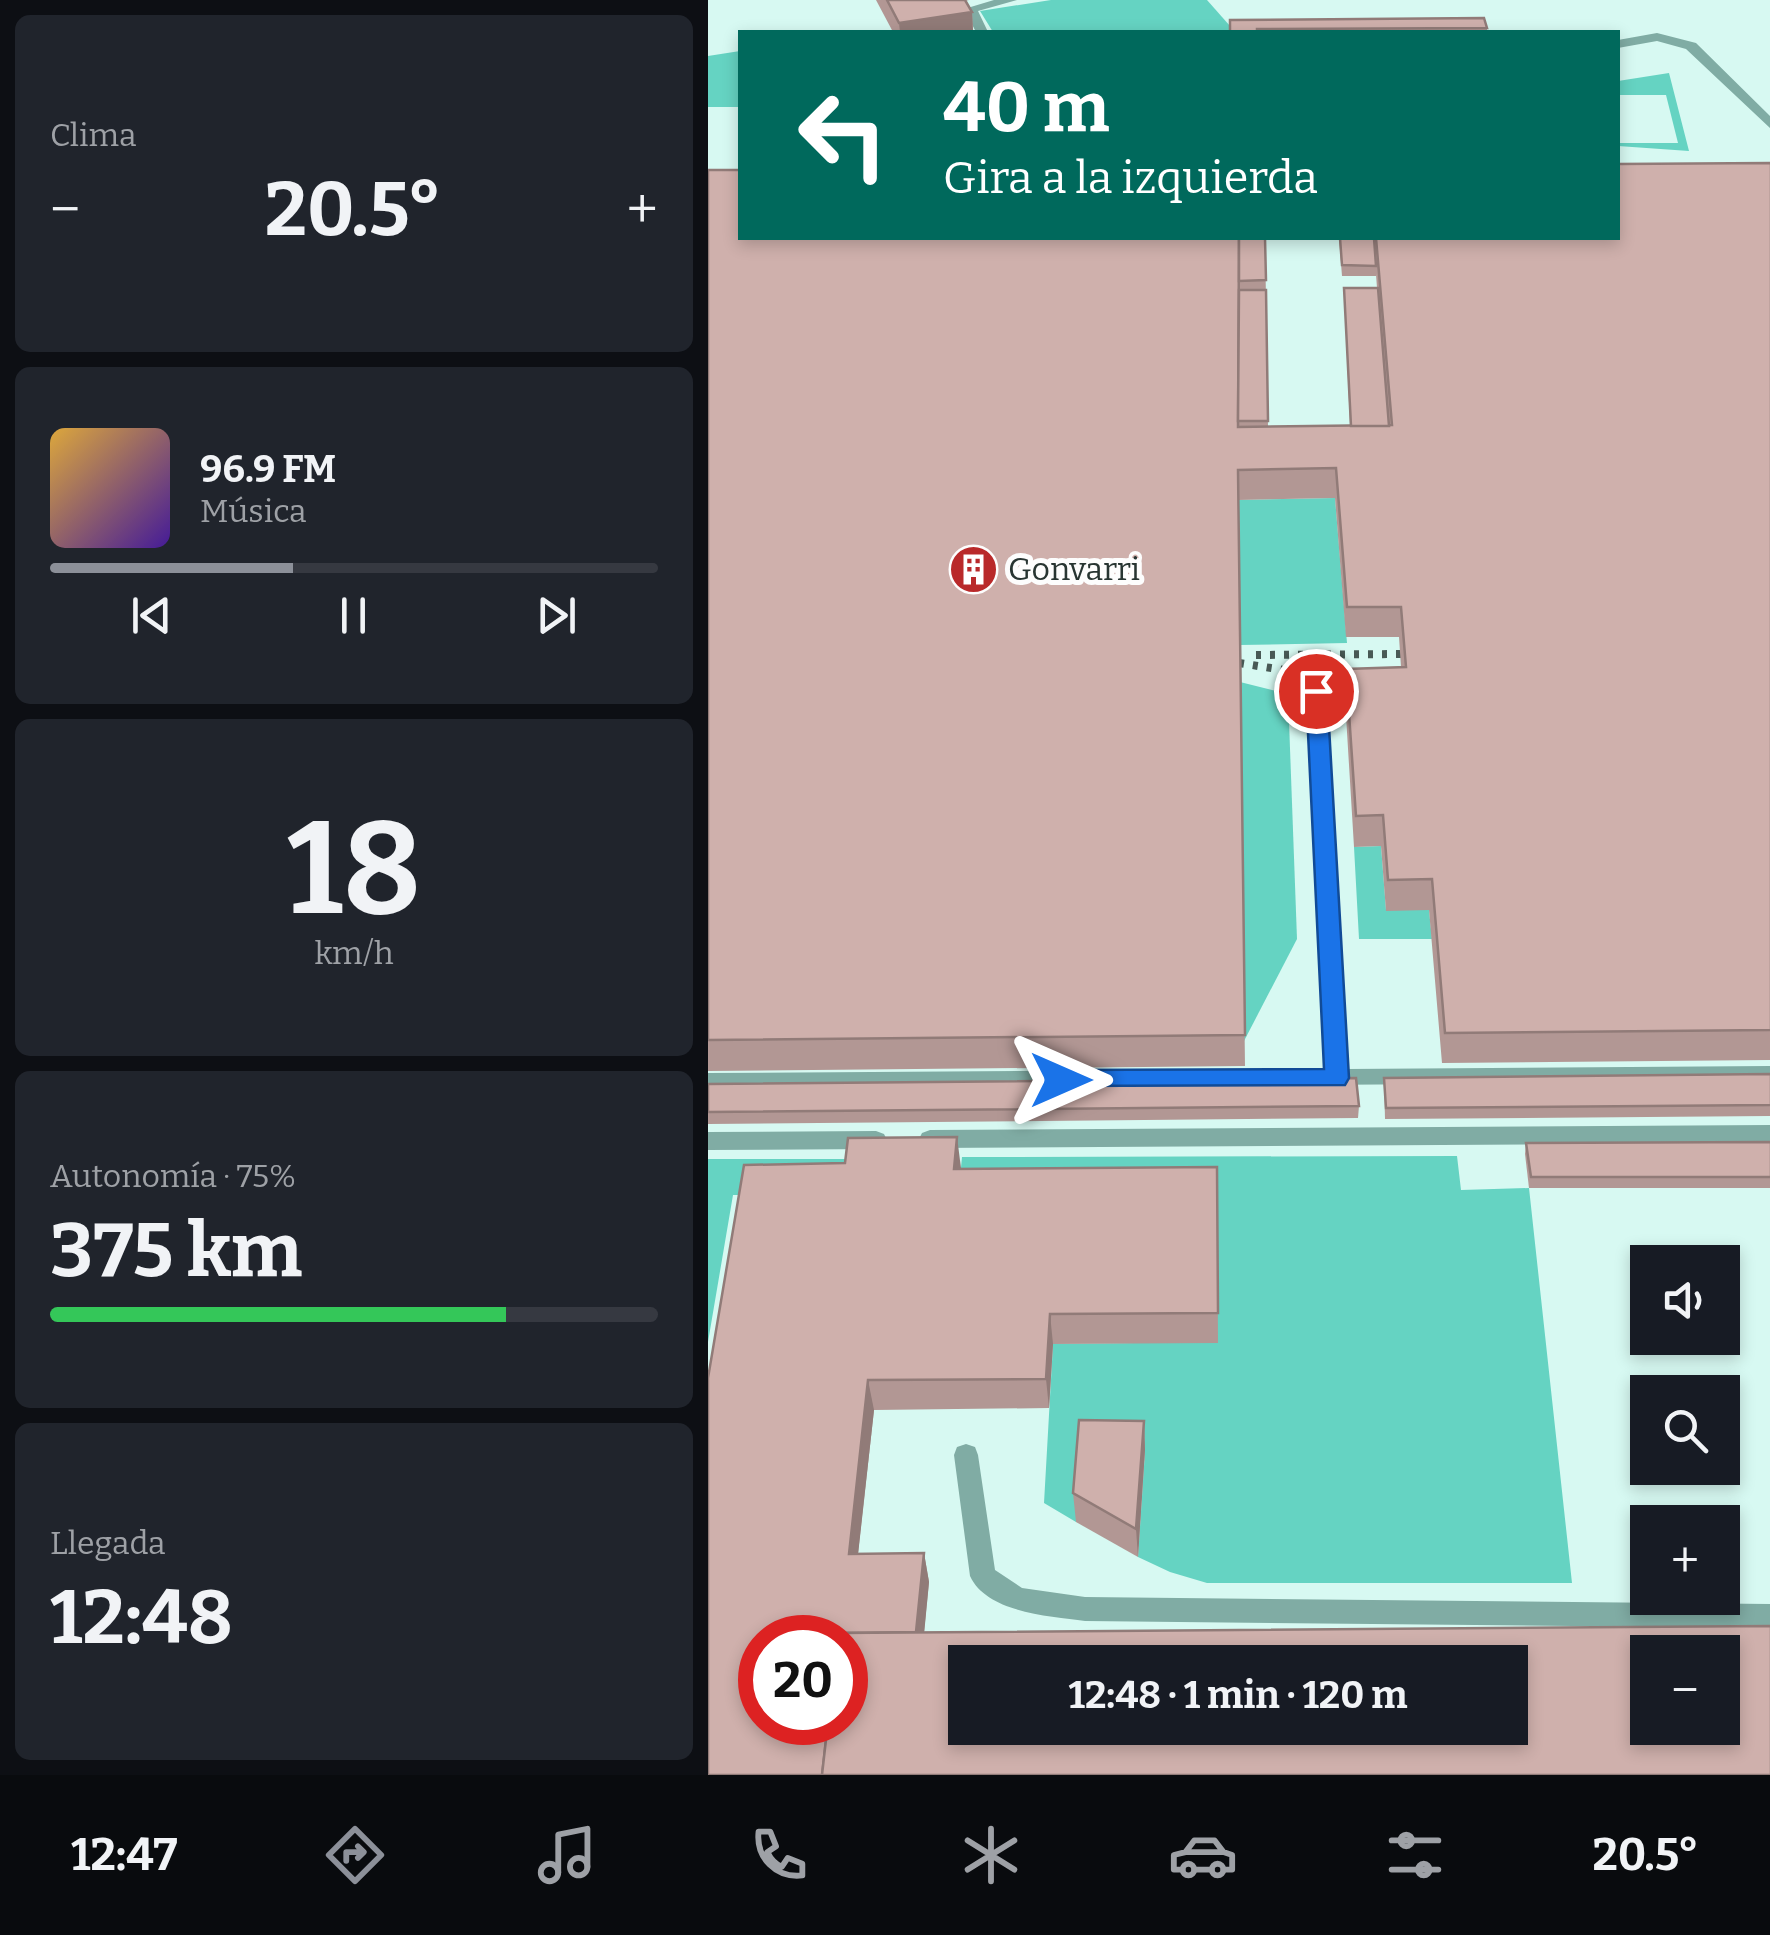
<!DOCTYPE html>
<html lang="es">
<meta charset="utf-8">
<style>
:root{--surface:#171b24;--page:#20242c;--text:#f1f3f6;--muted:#9ea1a6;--line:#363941;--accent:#8c9099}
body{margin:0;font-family:Bitter,serif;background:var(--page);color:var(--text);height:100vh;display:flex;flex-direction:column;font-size:38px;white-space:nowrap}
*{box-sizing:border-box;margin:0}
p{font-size:32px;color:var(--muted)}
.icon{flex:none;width:55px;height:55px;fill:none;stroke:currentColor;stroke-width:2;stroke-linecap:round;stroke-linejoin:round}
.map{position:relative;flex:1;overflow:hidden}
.details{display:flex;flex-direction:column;gap:15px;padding:15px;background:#0d0f14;width:708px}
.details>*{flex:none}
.banner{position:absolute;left:30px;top:30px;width:882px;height:210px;border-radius:0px;box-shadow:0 5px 15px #0003;background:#00695c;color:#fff;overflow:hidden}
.tools{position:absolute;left:922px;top:1245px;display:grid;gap:20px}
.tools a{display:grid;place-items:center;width:110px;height:110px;border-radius:0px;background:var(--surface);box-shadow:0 5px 15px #0003;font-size:50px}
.speed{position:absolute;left:30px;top:1615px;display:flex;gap:20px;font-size:50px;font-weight:700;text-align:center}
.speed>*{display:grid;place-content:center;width:130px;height:130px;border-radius:50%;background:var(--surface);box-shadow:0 5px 15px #0003;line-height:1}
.speed .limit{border:15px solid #d22;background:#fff;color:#111}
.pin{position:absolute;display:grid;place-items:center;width:85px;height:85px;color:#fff;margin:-42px;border:5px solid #fff;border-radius:50%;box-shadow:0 2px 10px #0007}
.me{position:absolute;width:110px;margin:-55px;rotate:90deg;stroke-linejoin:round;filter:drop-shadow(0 0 8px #0008)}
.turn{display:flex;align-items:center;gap:35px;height:210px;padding:0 40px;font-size:45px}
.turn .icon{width:130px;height:130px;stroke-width:2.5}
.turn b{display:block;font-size:70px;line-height:85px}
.big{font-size:75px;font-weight:700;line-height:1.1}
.details .tile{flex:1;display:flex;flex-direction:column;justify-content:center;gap:15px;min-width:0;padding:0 35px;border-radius:15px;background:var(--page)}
.details .dial{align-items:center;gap:0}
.dial b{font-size:130px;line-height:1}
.song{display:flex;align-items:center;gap:30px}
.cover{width:120px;height:120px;border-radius:15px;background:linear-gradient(135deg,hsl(40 70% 55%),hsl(260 70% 35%))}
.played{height:10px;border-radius:5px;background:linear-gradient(90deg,var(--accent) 40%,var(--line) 40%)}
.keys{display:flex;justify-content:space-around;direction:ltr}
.heat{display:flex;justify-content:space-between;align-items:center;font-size:55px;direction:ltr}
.charge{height:15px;border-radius:8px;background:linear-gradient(90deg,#34c759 75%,var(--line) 0)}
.trip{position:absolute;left:240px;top:1645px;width:580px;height:100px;border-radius:0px;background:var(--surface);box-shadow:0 5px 15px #0003;font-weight:700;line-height:100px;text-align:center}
.menu{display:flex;height:160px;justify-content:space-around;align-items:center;background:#090b0e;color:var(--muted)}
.menu .icon{width:70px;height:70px}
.menu .current{color:var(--accent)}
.menu b{font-size:45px;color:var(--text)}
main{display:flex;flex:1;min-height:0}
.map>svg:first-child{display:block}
.green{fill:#65d3c2}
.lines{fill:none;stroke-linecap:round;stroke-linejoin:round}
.lane{fill:#80aca4;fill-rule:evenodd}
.rail{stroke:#485955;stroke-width:8;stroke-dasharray:5 9;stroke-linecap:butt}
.wall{fill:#b29794}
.shaded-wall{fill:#917b78}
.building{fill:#cfb0ac;stroke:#917b78;stroke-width:2.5;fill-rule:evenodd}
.route{fill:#1a73e8;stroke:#114b97;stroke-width:2.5}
.labels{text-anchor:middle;stroke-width:10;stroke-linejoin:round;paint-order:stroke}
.poi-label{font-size:32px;fill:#283532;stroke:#fdfdfd;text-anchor:start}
</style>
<main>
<section class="details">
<div class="tile"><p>Clima</p>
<div class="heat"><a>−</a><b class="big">20.5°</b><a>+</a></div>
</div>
<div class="tile">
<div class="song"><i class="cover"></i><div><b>96.9 FM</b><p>Música</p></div></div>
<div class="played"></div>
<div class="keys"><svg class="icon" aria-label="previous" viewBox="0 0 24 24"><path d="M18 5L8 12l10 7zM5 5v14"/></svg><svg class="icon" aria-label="pause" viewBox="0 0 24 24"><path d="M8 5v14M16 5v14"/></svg><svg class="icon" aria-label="next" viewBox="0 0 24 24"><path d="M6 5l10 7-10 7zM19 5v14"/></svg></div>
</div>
<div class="tile dial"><b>18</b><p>km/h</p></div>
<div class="tile"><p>Autonomía · 75%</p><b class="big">375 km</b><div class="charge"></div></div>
<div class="tile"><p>Llegada</p><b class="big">12:48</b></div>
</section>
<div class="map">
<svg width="1063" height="1775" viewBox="0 0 1063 1775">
<rect width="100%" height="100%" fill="#d7f9f2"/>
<g class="green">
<path d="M343,0h156l23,26v6h-237l-13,-21z"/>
<path d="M32,51v56h-32v-51z"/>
<path d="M961,73l20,78 -71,-5v-3h60l-12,-48h-48v-14z"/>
<path d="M627,498l12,145 -108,2 -1,-145z"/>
<path d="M532,682l48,12 9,245 -53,102z"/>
<path d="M673,846l5,64h43l3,29h-73l-5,-92z"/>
<path d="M749,1156l4,34 68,-2 43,395h-365l-37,-11 -32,-15 7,-106 -63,-1 -6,72 -32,-19 9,-159 165,-2 -260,-143 4,-42z"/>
<path d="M0,1159h147l-5,35 -117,1 -25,147z"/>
</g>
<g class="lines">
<g class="lane">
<path d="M286,0h23l-39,11 10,21h-12l-12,-23z"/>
<path d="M949,33l39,10 75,74v12l-85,-80 -29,-8 -39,7v-8z"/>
<path d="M609,685l9,6 20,378 425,-3v16l-1063,7v-16l617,-4 -17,-378z"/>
<path d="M1063,1125v18l-841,5 -8,-3 -3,-6 3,-6 8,-3z"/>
<path d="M168,1131l8,3 3,6 -3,6 -8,3 -168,1v-18z"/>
<path d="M258,1444l9,3 3,8 17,115 27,18 63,9 686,7v24l-686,-7c-35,-5 -98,-8 -115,-45l-16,-121 3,-8z"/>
</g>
<g class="rail">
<path d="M548,655l145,-1"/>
<path d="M531,663l134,21"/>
</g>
</g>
<g class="wall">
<path d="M168,0h93l-4,1 7,11 1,20h-80z"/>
<path d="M522,20l257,8v4h-257z"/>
<path d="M1063,163v897l-329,3 -13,-153 -43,1 -5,-65 -27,1 -9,-148 1,-30 55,-2 -2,-30h-53l-11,-139 -97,2 7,566 -537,5v-901l557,68 3,188h82l-6,-138h33l-1,-14v2h-34l-3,-38h279z"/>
<path d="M1063,1074v42l-386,3 -1,-41z"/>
<path d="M0,1084l651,22 -1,12 -650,6z"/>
<path d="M1063,1142v46h-242l-4,-34 1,-11z"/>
<path d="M137,1163l116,6 256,-2 1,176 -165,1 -4,64 -175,2 -16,143h66l5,29 -5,50 -216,143z"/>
<path d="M436,1421l1,29 -7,107 -62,-35 -3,-29z"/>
</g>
<g class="shaded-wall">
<path d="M264,12l1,20h-73l-1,-9z"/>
<path d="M249,1137l4,31 -3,31 -4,-30z"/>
<path d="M342,1314l3,30 -4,64 -3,-29z"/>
<path d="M160,1380l6,30 -19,172 -6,-28z"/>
<path d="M436,1421l1,29 -7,107 -2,-28z"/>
<path d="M216,1553l5,29 -8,84 -6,-27z"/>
</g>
<g class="building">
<path d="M179,0h78l7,12 -73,11z"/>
<path d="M776,18l3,10 -230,1v3h-27v-12z"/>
<path d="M1063,163v867l-326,3 -13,-154 -44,1 -5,-65 -27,1 -10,-147 60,-2 -5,-60h-54l-11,-139 -98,2 7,565 -537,5v-870h32v68h499l-1,189 154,-2 -16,-187h242v-74z"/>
<path d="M531,238h26l1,42 -27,1z"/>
<path d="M632,238h34l2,28 -34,-1z"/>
<path d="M636,288h34l11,138h-38z"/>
<path d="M531,290h27l2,131h-30z"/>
<path d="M1063,1074v31l-385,3 -2,-30z"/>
<path d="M648,1078l3,28 -651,6v-28z"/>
<path d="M249,1137l-3,32 263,-2 1,146 -168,1 -4,65 -178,1 -19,174 75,-1 -8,79 -78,1 -1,5h-77v84h68l-6,53h-114v-397l36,-213 101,-2 3,-25z"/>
<path d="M1063,1142v35h-240l-5,-34z"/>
<path d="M371,1420l65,1 -8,108 -63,-36z"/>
<path d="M1063,1626v149h-949l6,-53h18v-84h-9l1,-5zM940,1652h75v76h-75zM258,1662h544v66h-544z"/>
</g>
<path class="route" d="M608,684l11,7 22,387 -4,7 -292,1 -4,-6 4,-7 8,-3 263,-1 -18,-378z"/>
<defs>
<symbol id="building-disc" viewBox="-11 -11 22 22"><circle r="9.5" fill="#b9292a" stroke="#fdfdfd"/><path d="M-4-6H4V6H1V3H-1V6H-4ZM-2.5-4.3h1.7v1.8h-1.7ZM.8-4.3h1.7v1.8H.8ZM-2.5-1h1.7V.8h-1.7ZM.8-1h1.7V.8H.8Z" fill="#fff"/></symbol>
</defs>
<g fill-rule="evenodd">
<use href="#building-disc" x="238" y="542" width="55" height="55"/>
</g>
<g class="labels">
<g class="poi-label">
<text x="300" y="580">Gonvarri</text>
</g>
</g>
</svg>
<div class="tools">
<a><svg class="icon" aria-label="sound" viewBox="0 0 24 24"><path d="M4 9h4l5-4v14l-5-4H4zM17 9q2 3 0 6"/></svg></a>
<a><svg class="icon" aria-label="search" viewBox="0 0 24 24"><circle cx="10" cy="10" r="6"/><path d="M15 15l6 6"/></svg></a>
<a>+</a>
<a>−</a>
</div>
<div class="speed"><div class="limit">20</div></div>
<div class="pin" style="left:608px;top:691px;background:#d93025"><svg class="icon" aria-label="arrive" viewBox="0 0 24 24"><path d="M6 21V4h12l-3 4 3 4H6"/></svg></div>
<svg class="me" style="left:353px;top:1080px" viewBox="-20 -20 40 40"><path d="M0-17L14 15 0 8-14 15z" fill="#1a73e8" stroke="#fff" stroke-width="4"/></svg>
<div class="trip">12:48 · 1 min · 120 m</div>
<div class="banner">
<div class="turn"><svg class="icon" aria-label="left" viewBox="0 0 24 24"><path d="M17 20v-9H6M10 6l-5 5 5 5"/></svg><div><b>40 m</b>Gira a la izquierda</div></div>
</div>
</div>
</main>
<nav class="menu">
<b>12:47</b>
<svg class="icon current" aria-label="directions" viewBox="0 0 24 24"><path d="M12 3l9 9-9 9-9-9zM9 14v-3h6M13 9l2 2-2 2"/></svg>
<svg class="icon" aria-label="music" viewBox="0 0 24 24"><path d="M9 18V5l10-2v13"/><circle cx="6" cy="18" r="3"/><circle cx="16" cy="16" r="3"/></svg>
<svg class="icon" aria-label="phone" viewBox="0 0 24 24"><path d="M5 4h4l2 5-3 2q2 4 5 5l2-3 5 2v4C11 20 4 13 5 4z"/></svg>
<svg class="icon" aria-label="climate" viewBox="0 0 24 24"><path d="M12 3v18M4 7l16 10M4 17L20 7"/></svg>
<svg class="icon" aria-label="car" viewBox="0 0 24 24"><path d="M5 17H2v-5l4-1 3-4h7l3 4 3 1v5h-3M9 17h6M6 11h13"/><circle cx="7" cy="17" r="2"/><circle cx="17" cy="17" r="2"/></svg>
<svg class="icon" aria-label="filters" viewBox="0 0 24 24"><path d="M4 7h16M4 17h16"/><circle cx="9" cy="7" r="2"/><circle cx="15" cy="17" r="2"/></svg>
<b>20.5°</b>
</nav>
